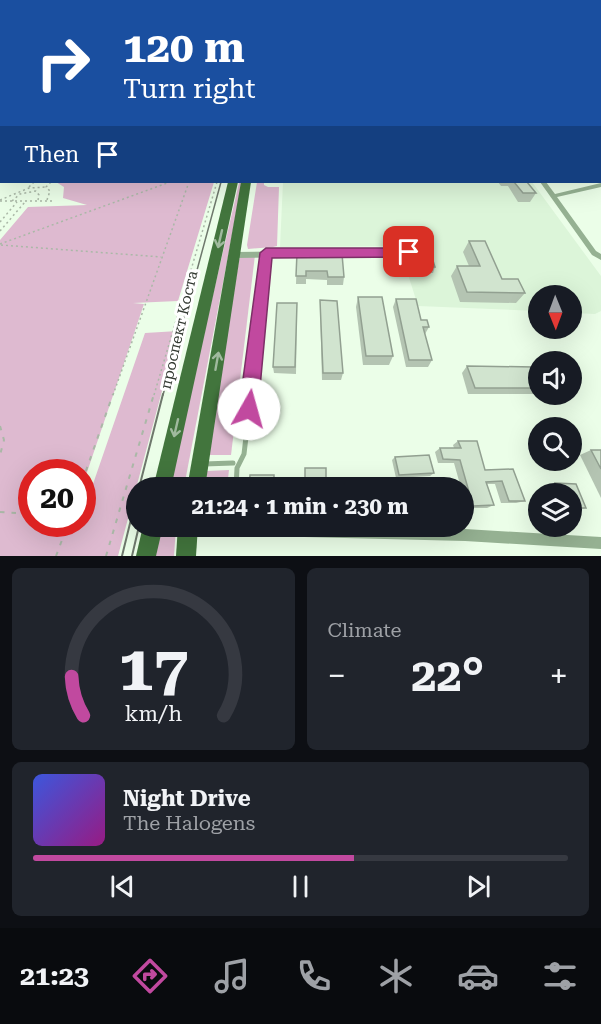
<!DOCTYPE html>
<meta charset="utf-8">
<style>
:root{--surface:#171b24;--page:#20242c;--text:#f1f3f6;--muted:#9ea1a6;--line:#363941;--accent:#c1499f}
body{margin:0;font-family:"Roboto Serif",serif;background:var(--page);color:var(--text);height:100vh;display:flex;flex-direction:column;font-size:22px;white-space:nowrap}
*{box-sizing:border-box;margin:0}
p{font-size:20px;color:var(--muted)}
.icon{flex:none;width:33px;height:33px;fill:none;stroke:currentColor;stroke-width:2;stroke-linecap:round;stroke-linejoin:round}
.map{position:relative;height:556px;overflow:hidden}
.drawer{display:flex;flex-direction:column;gap:12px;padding:12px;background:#0d0f14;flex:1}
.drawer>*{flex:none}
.hud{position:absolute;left:0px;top:0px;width:602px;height:183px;box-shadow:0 6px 24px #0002;background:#1a4fa0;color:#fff;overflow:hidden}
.needle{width:39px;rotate:179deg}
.controls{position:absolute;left:528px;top:285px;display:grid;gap:12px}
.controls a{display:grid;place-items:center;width:54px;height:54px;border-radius:50%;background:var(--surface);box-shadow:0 6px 24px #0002;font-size:30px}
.speed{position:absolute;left:18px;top:459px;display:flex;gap:12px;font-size:30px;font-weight:700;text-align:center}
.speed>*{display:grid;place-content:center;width:78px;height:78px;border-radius:50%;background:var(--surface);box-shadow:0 6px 24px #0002;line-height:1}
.speed .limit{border:9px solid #d22;background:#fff;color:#111}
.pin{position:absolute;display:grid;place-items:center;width:51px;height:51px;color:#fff;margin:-26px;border-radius:12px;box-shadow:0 3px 9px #0006}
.me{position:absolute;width:66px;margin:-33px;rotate:7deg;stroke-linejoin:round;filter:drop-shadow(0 0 4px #0008)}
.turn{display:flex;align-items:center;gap:21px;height:126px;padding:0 24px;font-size:27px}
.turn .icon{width:78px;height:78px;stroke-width:2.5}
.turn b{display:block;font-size:42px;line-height:51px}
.then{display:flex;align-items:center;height:57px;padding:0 24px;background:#0003;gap:12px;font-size:22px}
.big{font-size:45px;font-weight:700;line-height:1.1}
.drawer .card{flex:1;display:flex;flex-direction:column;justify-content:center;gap:9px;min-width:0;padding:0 21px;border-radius:9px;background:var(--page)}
.drawer .dial{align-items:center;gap:0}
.dial svg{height:156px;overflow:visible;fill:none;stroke:var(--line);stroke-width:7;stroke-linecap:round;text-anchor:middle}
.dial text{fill:var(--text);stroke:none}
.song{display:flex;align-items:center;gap:18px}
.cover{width:72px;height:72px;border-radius:9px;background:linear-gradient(135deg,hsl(230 70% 55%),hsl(310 70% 35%))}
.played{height:6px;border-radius:3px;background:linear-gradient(90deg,var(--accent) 60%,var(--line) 60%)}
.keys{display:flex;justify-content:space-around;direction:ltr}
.heat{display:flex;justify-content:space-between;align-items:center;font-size:33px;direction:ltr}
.drawer .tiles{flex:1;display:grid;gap:12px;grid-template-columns:1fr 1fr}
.card:last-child{grid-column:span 2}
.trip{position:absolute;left:126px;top:477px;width:348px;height:60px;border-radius:30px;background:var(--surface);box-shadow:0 6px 24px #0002;font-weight:700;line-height:60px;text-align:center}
.dock{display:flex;height:96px;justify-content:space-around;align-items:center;background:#090b0e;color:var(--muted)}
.dock .icon{width:42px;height:42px}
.dock .current{color:var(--accent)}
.dock b{font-size:27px;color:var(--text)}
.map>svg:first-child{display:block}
.built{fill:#dcf5d9}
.green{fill:#debad0}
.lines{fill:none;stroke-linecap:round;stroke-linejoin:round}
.path-far1{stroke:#aab8a7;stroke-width:1.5;stroke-dasharray:2 3;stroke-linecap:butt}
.path{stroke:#aab8a7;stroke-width:2;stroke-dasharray:4.5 7;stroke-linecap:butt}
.lane-far2{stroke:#95b192;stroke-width:3}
.lane-far1{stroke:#95b192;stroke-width:4.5}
.lane{stroke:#95b192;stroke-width:5}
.street{fill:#95b192;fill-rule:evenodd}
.primary{fill:#42753d;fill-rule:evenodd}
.tram-far1{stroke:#6e786c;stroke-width:1.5}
.tram{stroke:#6e786c;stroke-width:2}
.wall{fill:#b4c4b2}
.building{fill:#d1e4cf;stroke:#92a091;stroke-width:1.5}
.oneway{stroke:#a0ba9e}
.route{fill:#c1499f;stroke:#7d2f67;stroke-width:1.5}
.labels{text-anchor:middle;stroke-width:6;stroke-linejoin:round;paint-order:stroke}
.street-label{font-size:15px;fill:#323931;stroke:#fff}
</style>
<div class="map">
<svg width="601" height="556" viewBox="0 0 601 556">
<rect width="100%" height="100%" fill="#ebfee8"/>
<path class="built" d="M283,182h249l69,94v35l-6,3 -23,-1v-17h-34v15l-120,-5 -19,-60 -119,1z"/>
<g class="green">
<path d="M56,182h158l-36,119 -45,2 11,1 -61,180 -1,-12h-50l-1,40 -5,1 5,1 1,10h50l1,-11 62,-180 33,-2 -60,225h-118v-316l28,-33 59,-2 -24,-7 1,-11z"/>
<path d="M257,182h7v3l4,2h11l-2,59 -4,1 -25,2 -1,-4z"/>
<path d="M239,183h3l-58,304 -16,1z"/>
<path d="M255,255l-24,200h-24l32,-195 1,-3z"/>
<path d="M229,470l-2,17 -22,1 2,-17z"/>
<path d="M159,527h17l-2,29h-22z"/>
</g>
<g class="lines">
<g class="path-far1">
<path d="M29,187l5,-5"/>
<path d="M0,200l29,-12 17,-1"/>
<path d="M47,200l3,-9 -4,-4 5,-5"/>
<path d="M0,201h53"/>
<path d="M12,201l8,-7 16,-3 3,4 -1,5"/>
<path d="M0,222l17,-20"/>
<path d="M0,231l25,-29"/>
<path d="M0,244l170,-62"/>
<path d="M1,245l160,12"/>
<path d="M113,395l76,-213"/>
<path d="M154,395l63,-213"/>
</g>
<g class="path">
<path d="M0,426l4,14 -4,15"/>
<path d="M82,482l31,-88"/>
<path d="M0,512l32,2"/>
<path d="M56,556l12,-32"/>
<path d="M106,556l48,-162"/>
</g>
<path class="lane-far2" d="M264,272l2,-18"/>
<path class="lane-far1" d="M250,395l14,-124"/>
<g class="lane">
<path d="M204,464l29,-1"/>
<path d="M236,488l1,-20 7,-14 7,-60"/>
</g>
<g class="street">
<rect x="600" y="128" width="1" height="2"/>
<path d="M540,182h6l9,12 46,-11v4l-44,10 39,54 5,3v6l-9,-5z"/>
<path d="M409,249l4,3 -4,3 -77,2 -4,-3 4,-3z"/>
<path d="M305,251l4,3 -4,3 -70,1 -4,-3 4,-3z"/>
<path d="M184,526h188l93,3 136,8v12l-136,-8 -276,-7 -4,-2z"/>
</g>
<g class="primary">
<path d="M228,182h10l-67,306h-18z"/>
<path d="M241,182h10l-46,306h-18z"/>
<path d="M143,526h20l-7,30h-20z"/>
<path d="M178,526h20l-2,30h-20z"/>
</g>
<path class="tram-far1" d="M163,395l58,-213"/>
<g class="tram">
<path d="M139,488l24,-94"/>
<path d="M122,556l14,-57"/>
<path d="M132,556l7,-30"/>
</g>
</g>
<g class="wall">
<path d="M498,182h29l9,11 -6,9h-12l-10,-16h-7z"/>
<path d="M469,241l33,38 23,14 -9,10 -56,-1 -9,-26 6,-10h12l-6,-14z"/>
<path d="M413,251l22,16 -2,6h-17l-5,-17z"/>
<path d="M297,253l47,24 -1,8h-16v-5l-21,-1v5h-10z"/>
<path d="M358,297l35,59 -4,9h-26l-7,-58z"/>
<path d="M396,299l33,28 -4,7 7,26 -4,7h-22l-13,-60z"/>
<path d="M320,300l23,73 -2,7h-19l-2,-72z"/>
<path d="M297,303l-1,71 -22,-1 -1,-6z"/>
<path d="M467,366l71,11v15l-3,2h-67l-6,-21z"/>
<path d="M458,441l27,29 28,-1 12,32 -9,2h-15l-6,-19h-8l7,21 -7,3h-21l-2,-10v-10h-3l-7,-25h-16l-3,-11 5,-4h14l-1,-3z"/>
<path d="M591,450h10v48l-21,-43z"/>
<path d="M395,457l39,16 -4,3 -34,2 -4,-18z"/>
<path d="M555,483l21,1 10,24 -14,2v-16h-21l-3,-9z"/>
</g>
<g class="building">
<path d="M514,182h13l9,11h-13z"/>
<path d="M469,241h16l17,38h16l7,14 -58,-1 -10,-26h23z"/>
<path d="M416,248h13l6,19h-17l-5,-16z"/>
<path d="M297,253l45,1 2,23h-16l-1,-6h-21v5h-10z"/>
<path d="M358,297h24l11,59h-27z"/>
<path d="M396,299h20l5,21h6l2,7h-6l9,33h-23z"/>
<path d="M320,300l17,1 6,72h-20z"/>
<path d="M277,303h20l-2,64h-22z"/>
<path d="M467,366l67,1 4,10v11h-63z"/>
<path d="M458,441h19l8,29 28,-1 12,32h-16l-7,-20 -16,1 8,23 -21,1 -13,-46 -17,-1 -3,-11h21z"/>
<path d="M591,450h10v19z"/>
<path d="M429,455l5,18 -35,2 -4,-18z"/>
<path d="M305,468h21v15l32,-1 1,6h-54z"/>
<path d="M250,475h24v13h-25z"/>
<path d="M555,483l21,1 10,24h-14v-14h-12z"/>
</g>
<defs><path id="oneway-shaft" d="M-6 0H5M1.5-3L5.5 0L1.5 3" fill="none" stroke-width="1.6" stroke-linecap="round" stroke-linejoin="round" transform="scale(1.5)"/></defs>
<g class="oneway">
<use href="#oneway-shaft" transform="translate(220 239) rotate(103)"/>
<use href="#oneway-shaft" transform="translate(217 361) rotate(-80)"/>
<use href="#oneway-shaft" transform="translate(176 428) rotate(103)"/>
</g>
<linearGradient id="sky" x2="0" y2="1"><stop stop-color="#98a9d2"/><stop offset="0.58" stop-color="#f6fff5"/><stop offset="1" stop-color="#f6fff5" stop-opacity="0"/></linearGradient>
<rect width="601" height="184" fill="url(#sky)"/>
<path class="route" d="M266,248h143l6,4 -6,5 -137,1 -14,151 -3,7 -6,2 -7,-2 -3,-7 21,-156z"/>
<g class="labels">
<g class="street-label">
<text transform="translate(179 330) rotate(-77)" y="5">проспект Коста</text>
</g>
</g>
</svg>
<div class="controls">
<a><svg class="needle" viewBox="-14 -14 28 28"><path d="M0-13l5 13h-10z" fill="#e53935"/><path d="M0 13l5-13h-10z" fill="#9ea1a6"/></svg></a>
<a><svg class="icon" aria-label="sound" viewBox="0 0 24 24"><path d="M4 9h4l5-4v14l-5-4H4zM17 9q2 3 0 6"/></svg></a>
<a><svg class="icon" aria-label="search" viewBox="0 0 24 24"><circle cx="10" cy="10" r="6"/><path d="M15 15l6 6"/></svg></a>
<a><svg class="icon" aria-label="layers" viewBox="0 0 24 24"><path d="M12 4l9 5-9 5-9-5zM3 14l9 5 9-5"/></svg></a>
</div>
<div class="speed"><div class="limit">20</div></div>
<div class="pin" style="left:409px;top:252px;background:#d93025"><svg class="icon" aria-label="arrive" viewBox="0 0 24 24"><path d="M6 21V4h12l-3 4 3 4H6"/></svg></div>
<svg class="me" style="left:249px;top:409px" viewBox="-20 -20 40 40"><circle r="19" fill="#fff"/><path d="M0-13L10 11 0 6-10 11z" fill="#c1499f"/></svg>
<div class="trip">21:24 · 1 min · 230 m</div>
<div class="hud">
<div class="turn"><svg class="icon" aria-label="right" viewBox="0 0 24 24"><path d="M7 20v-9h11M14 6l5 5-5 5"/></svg><div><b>120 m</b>Turn right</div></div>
<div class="then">Then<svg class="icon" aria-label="arrive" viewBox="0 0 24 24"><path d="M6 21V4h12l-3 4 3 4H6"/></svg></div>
</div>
</div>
<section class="drawer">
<div class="tiles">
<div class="card dial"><svg viewBox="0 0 100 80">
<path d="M14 69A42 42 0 1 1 86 69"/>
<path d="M14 69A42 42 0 0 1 8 49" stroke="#c1499f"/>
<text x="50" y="56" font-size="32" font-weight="700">17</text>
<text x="50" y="72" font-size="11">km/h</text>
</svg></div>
<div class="card"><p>Climate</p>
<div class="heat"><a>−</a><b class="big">22°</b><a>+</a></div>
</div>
<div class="card">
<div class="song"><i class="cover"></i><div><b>Night Drive</b><p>The Halogens</p></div></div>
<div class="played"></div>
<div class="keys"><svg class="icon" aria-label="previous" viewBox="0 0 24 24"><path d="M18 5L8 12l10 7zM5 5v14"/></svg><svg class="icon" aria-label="pause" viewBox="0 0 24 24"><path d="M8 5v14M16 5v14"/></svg><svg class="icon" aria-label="next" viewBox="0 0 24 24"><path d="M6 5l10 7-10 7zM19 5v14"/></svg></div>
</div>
</div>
</section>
<nav class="dock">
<b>21:23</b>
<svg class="icon current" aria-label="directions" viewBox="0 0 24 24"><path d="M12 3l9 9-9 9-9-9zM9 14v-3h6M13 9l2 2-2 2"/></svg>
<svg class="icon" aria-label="music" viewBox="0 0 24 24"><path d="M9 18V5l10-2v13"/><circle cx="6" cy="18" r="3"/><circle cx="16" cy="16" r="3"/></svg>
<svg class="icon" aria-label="phone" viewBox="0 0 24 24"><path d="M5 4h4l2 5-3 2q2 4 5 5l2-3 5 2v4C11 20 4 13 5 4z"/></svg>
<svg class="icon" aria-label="climate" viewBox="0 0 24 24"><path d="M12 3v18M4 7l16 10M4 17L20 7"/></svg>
<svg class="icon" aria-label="car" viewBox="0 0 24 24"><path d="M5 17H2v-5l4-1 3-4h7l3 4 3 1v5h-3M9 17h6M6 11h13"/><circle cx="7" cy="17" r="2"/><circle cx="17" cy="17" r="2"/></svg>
<svg class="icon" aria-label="filters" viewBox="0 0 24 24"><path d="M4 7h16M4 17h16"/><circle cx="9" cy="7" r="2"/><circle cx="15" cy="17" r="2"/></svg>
</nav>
